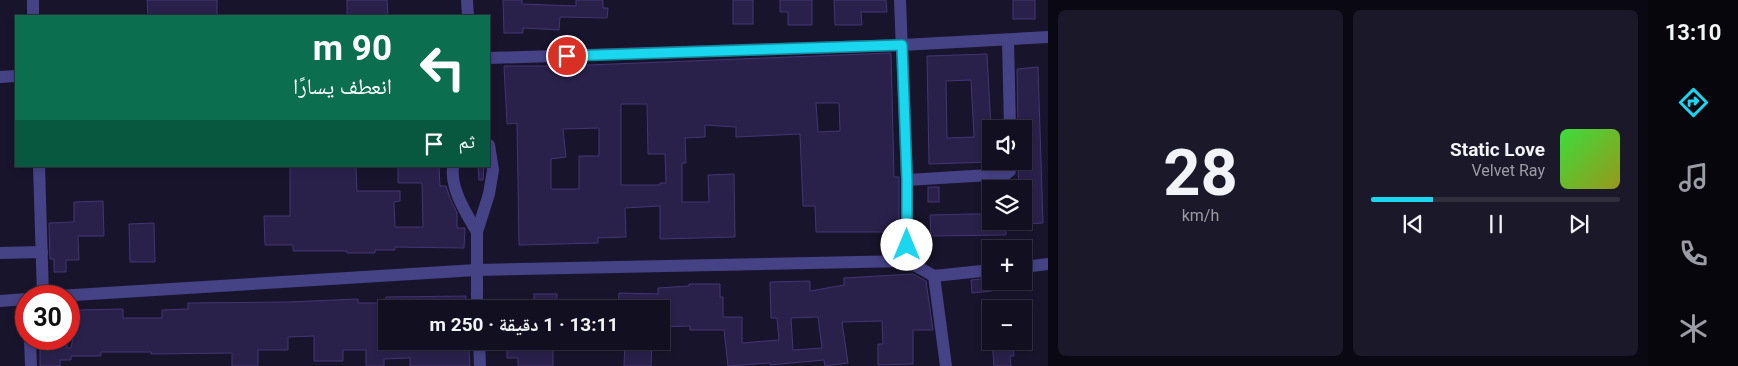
<!DOCTYPE html>
<html lang="ar">
<meta charset="utf-8">
<style>
:root{--surface:#120f20;--page:#1b1829;--text:#f1f3f6;--muted:#9c9ca5;--line:#312f3e;--accent:#1ad6ee}
body{margin:0;font-family:Roboto,"Noto Naskh Arabic",sans-serif;background:var(--page);color:var(--text);direction:rtl;height:100vh;display:flex;flex-direction:column;font-size:19px;white-space:nowrap}
*{box-sizing:border-box;margin:0}
p{font-size:16px;color:var(--muted)}
.icon{flex:none;width:28px;height:28px;fill:none;stroke:currentColor;stroke-width:2;stroke-linecap:round;stroke-linejoin:round}
.map{position:relative;flex:1;overflow:hidden;direction:ltr}
.drawer{display:flex;flex-direction:column;gap:10px;padding:10px;background:#0a0812;width:600px}
.drawer>*{flex:none}
.top-card{position:absolute;left:15px;top:15px;width:475px;height:152px;border-radius:0px;box-shadow:0 2px 8px #0003,0 0 0 1px var(--line);direction:rtl;background:#0b6e4f;color:#fff;overflow:hidden}
.controls{position:absolute;left:982px;top:120px;display:grid;gap:10px}
.controls a{display:grid;place-items:center;width:50px;height:50px;border-radius:0px;background:var(--surface);box-shadow:0 2px 8px #0003,0 0 0 1px var(--line);font-size:25px}
.speed{position:absolute;left:15px;top:285px;display:flex;gap:10px;font-size:25px;font-weight:700;text-align:center}
.speed>*{display:grid;place-content:center;width:65px;height:65px;border-radius:50%;background:var(--surface);box-shadow:0 2px 8px #0003,0 0 0 1px var(--line);line-height:1}
.speed .limit{border:8px solid #d22;background:#fff;color:#111}
.pin{position:absolute;display:grid;place-items:center;width:42px;height:42px;color:#fff;margin:-21px;border:2px solid #fff;border-radius:50%;box-shadow:0 1px 5px #0007}
.me{position:absolute;width:55px;margin:-28px;rotate:0deg;stroke-linejoin:round;filter:drop-shadow(0 0 4px #0008)}
.turn{display:flex;align-items:center;gap:18px;height:105px;padding:0 15px;font-size:22px}
.turn .icon{width:65px;height:65px;stroke-width:2.5}
.turn b{display:block;font-size:35px;line-height:42px}
.then{display:flex;align-items:center;height:48px;padding:0 15px;background:#0003;gap:10px;font-size:19px}
.drawer .tile{flex:1;display:flex;flex-direction:column;justify-content:center;gap:8px;min-width:0;padding:0 18px;border-radius:8px;background:var(--page)}
.drawer .dial{align-items:center;gap:0}
.dial b{font-size:65px;line-height:1}
.song{display:flex;align-items:center;gap:15px}
.cover{width:60px;height:60px;border-radius:8px;background:linear-gradient(135deg,hsl(120 70% 55%),hsl(60 70% 35%))}
.played{height:5px;border-radius:2px;background:linear-gradient(90deg,var(--accent) 25%,var(--line) 25%)}
.keys{display:flex;justify-content:space-around;direction:ltr}
.drawer .tiles{flex:1;display:grid;gap:10px;grid-template-columns:repeat(2,1fr)}
.trip{position:absolute;left:378px;top:300px;width:292px;height:50px;border-radius:0px;background:var(--surface);box-shadow:0 2px 8px #0003,0 0 0 1px var(--line);font-weight:700;line-height:50px;text-align:center;direction:rtl}
main{display:flex;flex:1;min-height:0}
.tabs{display:flex;flex-direction:column;width:90px;justify-content:space-around;align-items:center;background:#07060d;color:var(--muted)}
.tabs .icon{width:35px;height:35px}
.tabs .on{color:var(--accent)}
.tabs b{font-size:22px;color:var(--text)}
.map>svg:first-child{display:block}
.building{fill:#2a214b;stroke:#423575;fill-rule:evenodd}
.lines{fill:none;stroke-linecap:round;stroke-linejoin:round}
.minor{stroke:#464286;stroke-width:12}
.route-casing{stroke:#118b9b;stroke-width:12}
.route{stroke:#1ad6ee;stroke-width:9}
</style>
<main>
<nav class="tabs">
<b>13:10</b>
<svg class="icon on" aria-label="directions" viewBox="0 0 24 24"><path d="M12 3l9 9-9 9-9-9zM9 14v-3h6M13 9l2 2-2 2"/></svg>
<svg class="icon" aria-label="music" viewBox="0 0 24 24"><path d="M9 18V5l10-2v13"/><circle cx="6" cy="18" r="3"/><circle cx="16" cy="16" r="3"/></svg>
<svg class="icon" aria-label="phone" viewBox="0 0 24 24"><path d="M5 4h4l2 5-3 2q2 4 5 5l2-3 5 2v4C11 20 4 13 5 4z"/></svg>
<svg class="icon" aria-label="climate" viewBox="0 0 24 24"><path d="M12 3v18M4 7l16 10M4 17L20 7"/></svg>
</nav>
<section class="drawer">
<div class="tiles">
<div class="tile">
<div class="song"><i class="cover"></i><div><b>Static Love</b><p>Velvet Ray</p></div></div>
<div class="played"></div>
<div class="keys"><svg class="icon" aria-label="previous" viewBox="0 0 24 24"><path d="M18 5L8 12l10 7zM5 5v14"/></svg><svg class="icon" aria-label="pause" viewBox="0 0 24 24"><path d="M8 5v14M16 5v14"/></svg><svg class="icon" aria-label="next" viewBox="0 0 24 24"><path d="M6 5l10 7-10 7zM19 5v14"/></svg></div>
</div>
<div class="tile dial"><b>28</b><p>km/h</p></div>
</div>
</section>
<div class="map">
<svg width="1048" height="366" viewBox="0 0 1048 366">
<rect width="100%" height="100%" fill="#18142b"/>
<g class="building">
<path d="M147,0h70v16h-69z"/>
<path d="M347,0h40l1,16h-41z"/>
<path d="M503,0h19v4l54,2v-6h27v8h5l-1,10 -47,-1 -1,13 -36,-2v5h-19z"/>
<rect x="733" y="0" width="20" height="24"/>
<path d="M780,0h32v25h-24v-13h-8z"/>
<path d="M834,0h52l1,12h-26l1,13h-27z"/>
<rect x="1013" y="0" width="22" height="19"/>
<path d="M891,53l3,124h5v55h-83l-1,-26h-12l-3,-72 -64,3v-10l-31,-2v12l-20,1 1,25h-4v39h27l-1,-27 26,-1 1,63 -75,2v-33l-35,2 1,29 -28,1v5l-79,2 -2,-122 -10,1 -3,-58h59zM816,103h23l1,28 -22,1zM621,104h26l1,50h17l1,29h-6v2h-39zM599,128v28h-20v33h-28v-30l15,-2 -3,-28z"/>
<path d="M987,54l4,74v34l-62,2 -2,-108zM971,80l3,57 -27,1 -1,-57z"/>
<path d="M1038,67l5,156 -19,1v-35h-5l-1,-19v-9h6v-32h-6l-1,-60z"/>
<path d="M290,166l66,1 1,24h43v10l-6,1 1,25h28l-1,-44h-24v-17h41l1,20h6l4,12 7,15v15h8l-1,20 -69,-1v3h-20v3h-28v-2h-54v-6h-28l-1,-29h26z"/>
<path d="M478,166h6l-1,14h-4z"/>
<rect x="928" y="187" width="11" height="15"/>
<path d="M103,201l1,35h-26l1,24h-13v12h-12v-13h-4l-1,-36 25,-1v-20z"/>
<path d="M973,214h18v7h15v14l-75,1 -1,-21z"/>
<path d="M154,223l1,39h-25l-1,-38z"/>
<path d="M913,274l13,7 7,49h-20v34l-35,1v-21h5l-1,-23 -40,1 6,41 -23,3 -1,-6 -54,5v-2l-42,3 -4,-36h-34v-4l-29,1v-18l-43,-1 1,-15 39,1v-6l31,-2v-2h31v13h3v20h19v26l37,-3 -2,-22h-6l-1,-36 40,-1v10l34,-6v-7zM818,317l4,31 -29,2 -2,-32z"/>
<path d="M991,278l1,13 -20,2 -1,-13z"/>
<rect x="534" y="294" width="23" height="13"/>
<path d="M466,296v13h-80v32h81v9h2l1,16h-60v-8l-26,1v7h-18v-16h-23v11h-29v-25l-26,1v13h-30v16h-26v-13l-81,1v-2h-50v4h-30v4h-11v6h-20v-27h27v9h4l8,-38 44,-1v9h39v-8l26,-1v-6l101,-1 69,-3v4h28v5v-11z"/>
<path d="M507,341h46v25h-35v-8h-11z"/>
<path d="M625,341h27l-1,25h-27z"/>
<path d="M992,341h21l1,15h-4l1,10h-17z"/>
</g>
<g class="lines">
<g class="minor">
<path d="M33,0v16"/>
<path d="M467,0l1,16"/>
<path d="M1008,40l2,89"/>
<path d="M489,58l413,-13 146,-8"/>
<path d="M0,77l16,-1"/>
<path d="M39,166l4,130"/>
<path d="M453,166c-3,23 13,47 24,66"/>
<path d="M907,180l99,-6 4,-3v-10"/>
<path d="M0,253l42,-1"/>
<path d="M907,261l27,15 57,-6"/>
<path d="M1024,267l24,-3"/>
<path d="M934,276l12,90"/>
<path d="M58,296l418,-26 431,-9v-81l-7,-180"/>
<path d="M0,301l26,-2"/>
<path d="M477,309v-77l12,-38 4,-24 -4,-25"/>
<path d="M30,339l1,27"/>
<path d="M479,341l1,25"/>
</g>
</g>
<g class="lines">
<defs>
<path id="route" d="M567,56l335,-11 5,135v65"/>
</defs>
<use href="#route" class="route-casing"/>
<use href="#route" class="route"/>
</g>
</svg>
<div class="controls">
<a><svg class="icon" aria-label="sound" viewBox="0 0 24 24"><path d="M4 9h4l5-4v14l-5-4H4zM17 9q2 3 0 6"/></svg></a>
<a><svg class="icon" aria-label="layers" viewBox="0 0 24 24"><path d="M12 4l9 5-9 5-9-5zM3 14l9 5 9-5"/></svg></a>
<a>+</a>
<a>−</a>
</div>
<div class="speed"><div class="limit">30</div></div>
<div class="pin" style="left:567px;top:56px;background:#d93025"><svg class="icon" aria-label="arrive" viewBox="0 0 24 24"><path d="M6 21V4h12l-3 4 3 4H6"/></svg></div>
<svg class="me" style="left:907px;top:245px" viewBox="-20 -20 40 40"><circle r="19" fill="#fff"/><path d="M0-13L10 11 0 6-10 11z" fill="#1ad6ee"/></svg>
<div class="trip">13:11 · 1 دقيقة · 250 m</div>
<div class="top-card">
<div class="turn"><svg class="icon" aria-label="left" viewBox="0 0 24 24"><path d="M17 20v-9H6M10 6l-5 5 5 5"/></svg><div><b>90 m</b>انعطف يسارًا</div></div>
<div class="then">ثم<svg class="icon" aria-label="arrive" viewBox="0 0 24 24"><path d="M6 21V4h12l-3 4 3 4H6"/></svg></div>
</div>
</div>
</main>
